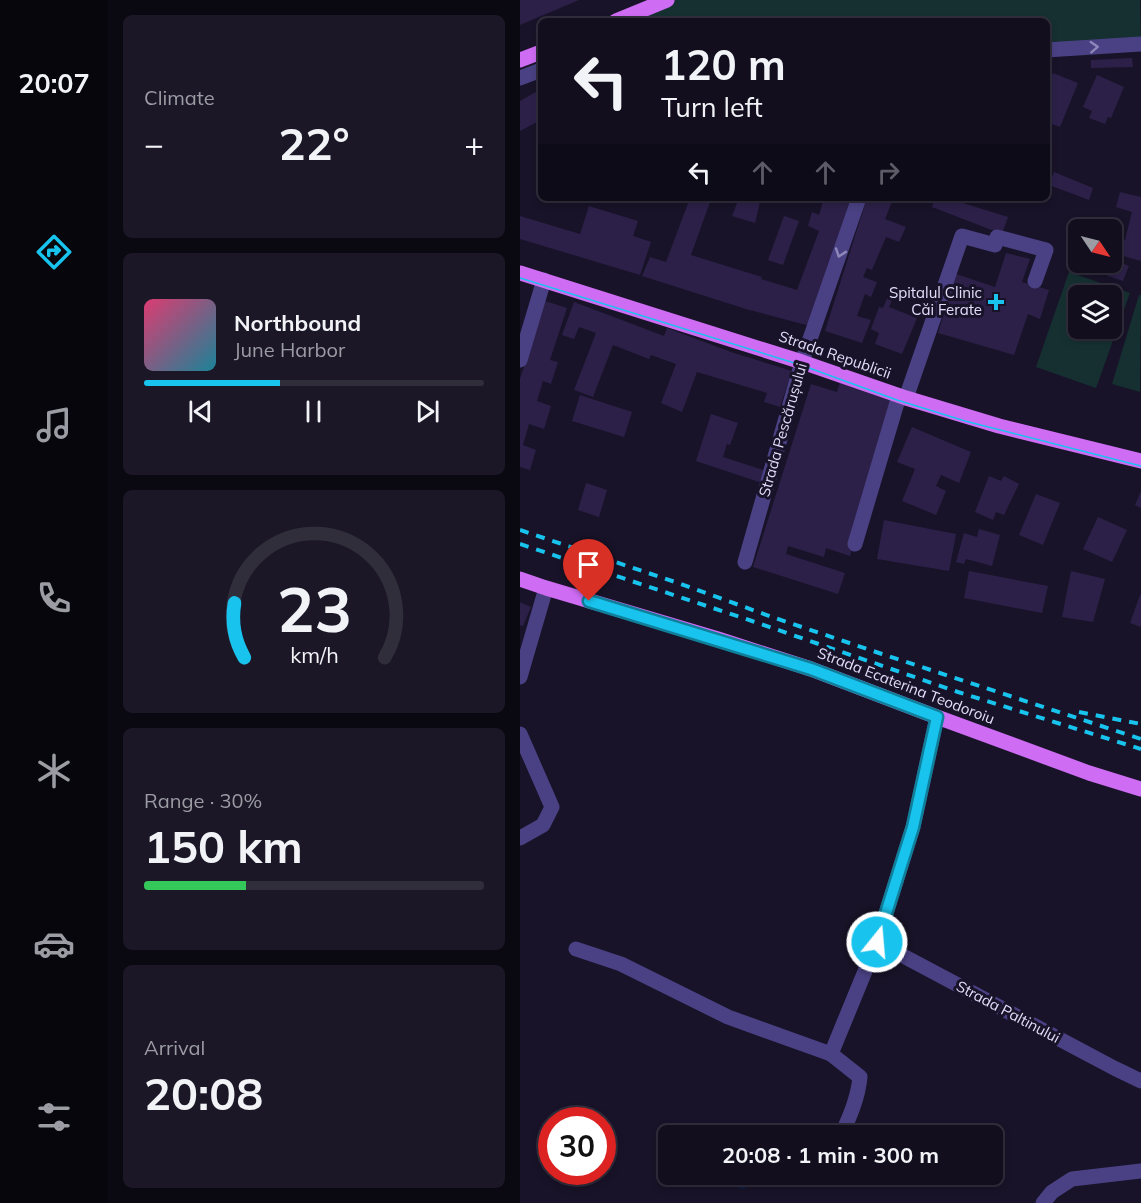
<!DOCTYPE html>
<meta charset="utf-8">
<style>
:root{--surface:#120e1e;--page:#1b1727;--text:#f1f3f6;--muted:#9c9ca4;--line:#312e3c;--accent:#18c3ed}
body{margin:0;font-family:Mulish,sans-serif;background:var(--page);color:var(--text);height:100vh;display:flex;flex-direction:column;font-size:22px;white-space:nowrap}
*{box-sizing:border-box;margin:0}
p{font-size:20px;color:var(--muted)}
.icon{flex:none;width:33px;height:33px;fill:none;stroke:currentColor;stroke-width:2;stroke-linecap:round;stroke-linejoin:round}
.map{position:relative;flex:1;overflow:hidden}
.details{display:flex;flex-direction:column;gap:15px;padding:15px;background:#0a0810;width:412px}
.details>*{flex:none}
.banner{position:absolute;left:18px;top:18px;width:512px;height:183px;border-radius:9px;box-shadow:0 3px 9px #0003,0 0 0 2px var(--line);background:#120e1e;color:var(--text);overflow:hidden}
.needle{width:39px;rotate:125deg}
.tools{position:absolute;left:548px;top:219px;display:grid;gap:12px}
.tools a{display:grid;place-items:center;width:54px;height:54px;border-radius:9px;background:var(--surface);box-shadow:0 3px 9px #0003,0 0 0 2px var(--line);font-size:30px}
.speed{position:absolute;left:18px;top:1107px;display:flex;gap:12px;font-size:30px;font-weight:700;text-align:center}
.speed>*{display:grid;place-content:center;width:78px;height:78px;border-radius:50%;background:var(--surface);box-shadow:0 3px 9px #0003,0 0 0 2px var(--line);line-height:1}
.speed .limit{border:9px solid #d22;background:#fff;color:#111}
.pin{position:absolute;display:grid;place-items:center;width:51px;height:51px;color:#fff;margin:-62px -26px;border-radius:50% 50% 50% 0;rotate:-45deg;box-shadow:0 0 6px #0007}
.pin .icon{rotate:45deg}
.me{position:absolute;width:66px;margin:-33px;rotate:17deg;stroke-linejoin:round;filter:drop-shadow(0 0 4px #0008)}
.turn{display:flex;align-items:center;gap:21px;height:126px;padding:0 24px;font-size:27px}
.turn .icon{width:78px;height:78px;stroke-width:2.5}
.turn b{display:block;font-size:42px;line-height:51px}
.lanes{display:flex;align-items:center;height:57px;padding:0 24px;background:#0003;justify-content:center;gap:30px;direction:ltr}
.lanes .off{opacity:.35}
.big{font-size:45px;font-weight:700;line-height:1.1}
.details .tile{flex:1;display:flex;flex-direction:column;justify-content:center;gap:9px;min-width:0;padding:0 21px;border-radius:9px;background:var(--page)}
.details .dial{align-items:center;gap:0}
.dial svg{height:156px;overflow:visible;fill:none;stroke:var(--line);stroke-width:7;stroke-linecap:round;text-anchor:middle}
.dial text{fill:var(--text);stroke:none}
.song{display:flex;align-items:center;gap:18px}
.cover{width:72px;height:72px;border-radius:9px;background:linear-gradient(135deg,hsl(340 70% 55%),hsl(190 70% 35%))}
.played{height:6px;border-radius:3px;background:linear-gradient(90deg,var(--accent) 40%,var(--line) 40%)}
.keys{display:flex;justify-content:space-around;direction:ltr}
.heat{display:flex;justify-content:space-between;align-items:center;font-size:33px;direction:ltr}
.charge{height:9px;border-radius:4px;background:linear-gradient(90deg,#34c759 30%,var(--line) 0)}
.trip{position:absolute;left:138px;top:1125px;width:345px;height:60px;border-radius:9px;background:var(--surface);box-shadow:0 3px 9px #0003,0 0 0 2px var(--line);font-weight:700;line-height:60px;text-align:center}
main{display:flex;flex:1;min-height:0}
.tab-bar{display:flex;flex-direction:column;width:108px;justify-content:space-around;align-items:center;background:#07060c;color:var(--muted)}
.tab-bar .icon{width:42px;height:42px}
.tab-bar .active{color:var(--accent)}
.tab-bar b{font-size:27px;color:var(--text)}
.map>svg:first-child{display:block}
.green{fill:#163032;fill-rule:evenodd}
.water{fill:#0f1d45}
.building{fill:#2c2048}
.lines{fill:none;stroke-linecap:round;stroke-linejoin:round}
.minor{stroke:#4a4184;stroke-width:15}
.major{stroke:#ce6cf4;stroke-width:15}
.tram{stroke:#18c3ed;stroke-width:1.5}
.rail{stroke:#18c3ed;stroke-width:4;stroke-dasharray:9 8;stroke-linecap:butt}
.oneway{stroke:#8f87ba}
.route-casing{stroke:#107f9a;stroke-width:15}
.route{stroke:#18c3ed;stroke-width:10}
.poi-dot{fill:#18c3ed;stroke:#181328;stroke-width:2}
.labels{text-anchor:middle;stroke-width:6;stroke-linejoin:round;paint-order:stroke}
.poi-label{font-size:15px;fill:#e3ddfc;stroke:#181328;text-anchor:end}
.street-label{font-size:15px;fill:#e3ddfc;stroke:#181328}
</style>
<main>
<nav class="tab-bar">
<b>20:07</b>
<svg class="icon active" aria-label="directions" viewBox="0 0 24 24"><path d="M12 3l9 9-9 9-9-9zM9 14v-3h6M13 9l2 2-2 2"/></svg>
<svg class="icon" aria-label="music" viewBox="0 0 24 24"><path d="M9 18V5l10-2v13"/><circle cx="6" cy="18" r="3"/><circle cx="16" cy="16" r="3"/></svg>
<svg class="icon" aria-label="phone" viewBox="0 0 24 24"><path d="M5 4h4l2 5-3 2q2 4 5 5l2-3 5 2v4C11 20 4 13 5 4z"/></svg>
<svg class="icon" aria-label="climate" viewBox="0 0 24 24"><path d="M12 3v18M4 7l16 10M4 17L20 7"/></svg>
<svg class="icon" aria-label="car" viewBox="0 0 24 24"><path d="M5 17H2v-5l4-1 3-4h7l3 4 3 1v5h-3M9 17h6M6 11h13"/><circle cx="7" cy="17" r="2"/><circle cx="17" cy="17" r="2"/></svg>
<svg class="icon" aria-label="filters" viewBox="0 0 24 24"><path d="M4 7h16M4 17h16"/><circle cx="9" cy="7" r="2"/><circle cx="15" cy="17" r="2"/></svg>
</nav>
<section class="details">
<div class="tile"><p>Climate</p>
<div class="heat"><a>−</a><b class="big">22°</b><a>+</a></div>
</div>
<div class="tile">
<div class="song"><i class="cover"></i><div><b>Northbound</b><p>June Harbor</p></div></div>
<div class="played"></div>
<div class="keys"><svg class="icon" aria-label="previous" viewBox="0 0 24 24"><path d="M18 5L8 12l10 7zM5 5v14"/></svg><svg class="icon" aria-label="pause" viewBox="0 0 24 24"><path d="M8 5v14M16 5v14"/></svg><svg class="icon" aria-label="next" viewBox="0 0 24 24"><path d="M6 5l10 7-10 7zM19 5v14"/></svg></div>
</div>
<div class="tile dial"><svg viewBox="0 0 100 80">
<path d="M14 69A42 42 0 1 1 86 69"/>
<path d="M14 69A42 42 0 0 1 9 41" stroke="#18c3ed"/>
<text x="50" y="56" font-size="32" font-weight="700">23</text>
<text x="50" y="72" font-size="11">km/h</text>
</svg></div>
<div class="tile"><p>Range · 30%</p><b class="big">150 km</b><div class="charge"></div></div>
<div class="tile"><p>Arrival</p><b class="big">20:08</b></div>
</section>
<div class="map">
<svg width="621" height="1203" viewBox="0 0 621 1203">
<rect width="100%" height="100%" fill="#181328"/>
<g class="green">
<path d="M146,0h474l1,44 -94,5 -1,-28h-431z"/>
<path d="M549,272l61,21 -34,95 -60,-21zM558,296h33v32h-33z"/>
<path d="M619,295h2l-1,97 -28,-8z"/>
</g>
<path class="water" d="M197,1175h37l-4,8 -6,6 -7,-2z"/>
<g class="building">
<path d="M0,0h59l-59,25z"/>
<path d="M612,58l1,9 -42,1v-8z"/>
<path d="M533,73l25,10 -18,44 -14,-5v-9l3,-7 -3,-1v-17z"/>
<path d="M577,75l27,12 -13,31 -3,-1 -3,7 -16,-6 3,-7 -9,-4z"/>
<path d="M21,89v31l-21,11v-30z"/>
<path d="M534,172l39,16 -4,12 -40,-15z"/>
<path d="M600,192l21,5v64l-28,-8 -2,4v-20l14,3 7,-28 -16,-5z"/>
<path d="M170,198h10l10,4 -19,53 71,22 -1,2 36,11 22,-59 -11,-5 4,-14 7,3 5,-17h27l-41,128 -64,-17 -104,-33 8,-19 16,5z"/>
<path d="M219,198h22l-6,25 -23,-7z"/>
<path d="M347,198l26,1 -8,20 21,8 -7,15 -13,-5 -14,33 -5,-2 -4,9 14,5 -6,15 -6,-3 -8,22 14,4 -9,23 -37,-12z"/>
<path d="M415,198h12l61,19 -6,17 -70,-27z"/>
<path d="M69,206l49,15 -5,15 18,6 -11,33 -120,-36v-23l60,18z"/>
<path d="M264,216l15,5 -16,44 -15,-5z"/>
<path d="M486,253l24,6 -8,23 27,8 -9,29 -12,-5 -14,41 -76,-22 18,-59 39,13z"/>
<path d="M591,259l18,7 -6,15 -43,-15 1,-4h30z"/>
<path d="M368,296l5,2 -4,9 28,11 -15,36 -27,-10 4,-11 -8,-4 8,-22 4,1z"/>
<path d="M25,301l22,7 -17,52 8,2 -7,22 -8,-3 -6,20 14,5 -7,23 -15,-5 -6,21 13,5 -6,20 -10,-3v-88z"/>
<path d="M54,302l90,34 3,-8 64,24 61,19 -12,36 -16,-5 3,-9 -70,-21 -15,40 -21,-9 15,-39 -25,-9 -2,4 -36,-14 -20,52 -19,-7 22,-57 -17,-6 -5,12 -12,-4z"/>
<path d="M320,382l55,17 -23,87 -22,70 -24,-8 -2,9 -36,-11 -2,8 59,19 -7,21 -85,-27 58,-183 26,8z"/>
<path d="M60,395l52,17 -8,25 -52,-16z"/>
<path d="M191,414l27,9 -8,22 -3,-1 -4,13 43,14 -4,12 -66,-22z"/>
<path d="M392,427l59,25 -12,31 -18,-8 -5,11 10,5 -10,24 -34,-14 13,-32 -18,-7z"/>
<path d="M469,476l12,5 3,-5 15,8 -15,31 -8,-3 -3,8 -18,-8z"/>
<path d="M66,483l21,7 -8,27 -21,-7z"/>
<path d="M621,491v17l-6,-3z"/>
<path d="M516,494l24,9 -17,42 -24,-10z"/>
<path d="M578,517l29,13 -15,32 -29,-13z"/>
<path d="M364,520l72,14 -7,37 -72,-12z"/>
<path d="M459,529l21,6 -8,31 -26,-7 -2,5 -8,-2 8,-29 13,4z"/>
<path d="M449,571l79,15 -6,27 -78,-15z"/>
<path d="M551,571l34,8 -12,43 -31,-5z"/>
<path d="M620,595h1v32l-11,-4z"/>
<path d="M0,602l11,5 -8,19 -3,-1z"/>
</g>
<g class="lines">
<g class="minor">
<path d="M526,50l95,-6"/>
<path d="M0,78l21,-8"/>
<path d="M0,360l24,-80"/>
<path d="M386,398l56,-162 33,9 2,-8 49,13 -11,31"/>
<path d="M335,544l44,-148"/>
<path d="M225,562l57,-200 57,-164"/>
<path d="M0,677l26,-89"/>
<path d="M0,734l32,73 -9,18 -23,13"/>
<path d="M357,942l237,126 27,13"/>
<path d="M56,949l45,15 107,53 103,37"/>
<path d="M321,1136c9,-20 17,-38 19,-59l-29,-23 46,-112 36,-115 24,-110"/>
<path d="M523,1203l9,-11 20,-13 69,-8"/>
</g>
<g class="major">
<path d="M96,21l51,-21"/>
<path d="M0,60l21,-8"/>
<path d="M0,273l282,89 104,36 93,28 142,35"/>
<path d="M0,579l26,9 172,51 93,30 126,48 152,56 52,16"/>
</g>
<path class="tram" d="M0,278l281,87 96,35 68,21 176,45"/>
<g class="rail">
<path d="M0,530l158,53 97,35 107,36 259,85"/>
<path d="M0,544l232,77 206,71 183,57"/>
<path d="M559,712l62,12"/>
</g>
</g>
<defs><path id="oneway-chevron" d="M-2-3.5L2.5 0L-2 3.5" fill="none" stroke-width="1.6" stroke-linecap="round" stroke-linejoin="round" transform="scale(1.5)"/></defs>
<g class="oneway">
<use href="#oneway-chevron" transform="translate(574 47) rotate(-3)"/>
<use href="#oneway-chevron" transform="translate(320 253) rotate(109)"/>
</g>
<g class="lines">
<defs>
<path id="route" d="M69,601l222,68 126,48 -24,110 -36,115"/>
</defs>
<use href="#route" class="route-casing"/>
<use href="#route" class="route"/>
</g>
<path class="poi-dot" d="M473 293h6v6h6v6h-6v6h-6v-6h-6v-6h6z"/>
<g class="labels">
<g class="poi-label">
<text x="462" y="298">Spitalul Clinic<tspan x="462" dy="17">Căi Ferate</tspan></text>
</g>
<g class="street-label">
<text transform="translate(315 355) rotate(19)" y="5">Strada Republicii</text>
<text transform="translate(263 430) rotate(-74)" y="5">Strada Pescărușului</text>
<text transform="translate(386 686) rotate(21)" y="5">Strada Ecaterina Teodoroiu</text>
<text transform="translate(488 1012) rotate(28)" y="5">Strada Paltinului</text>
</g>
</g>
</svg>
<div class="tools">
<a><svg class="needle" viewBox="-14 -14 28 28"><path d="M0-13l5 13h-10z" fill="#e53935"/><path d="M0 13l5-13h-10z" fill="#9c9ca4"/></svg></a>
<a><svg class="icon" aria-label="layers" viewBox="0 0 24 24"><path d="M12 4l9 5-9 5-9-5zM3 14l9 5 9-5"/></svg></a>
</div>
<div class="speed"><div class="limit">30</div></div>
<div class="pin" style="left:69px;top:601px;background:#d93025"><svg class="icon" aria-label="arrive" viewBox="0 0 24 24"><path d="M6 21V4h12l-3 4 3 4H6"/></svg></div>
<svg class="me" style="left:357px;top:942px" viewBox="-20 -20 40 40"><circle r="17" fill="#18c3ed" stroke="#fff" stroke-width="3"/><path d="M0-11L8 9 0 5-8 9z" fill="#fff"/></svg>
<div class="trip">20:08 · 1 min · 300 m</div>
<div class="banner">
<div class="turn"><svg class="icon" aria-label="left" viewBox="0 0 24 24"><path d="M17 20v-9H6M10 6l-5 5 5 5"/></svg><div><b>120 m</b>Turn left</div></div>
<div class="lanes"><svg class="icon" aria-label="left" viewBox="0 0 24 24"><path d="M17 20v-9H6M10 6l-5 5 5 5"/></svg><svg class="icon off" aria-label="ahead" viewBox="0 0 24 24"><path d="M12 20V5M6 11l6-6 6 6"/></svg><svg class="icon off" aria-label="ahead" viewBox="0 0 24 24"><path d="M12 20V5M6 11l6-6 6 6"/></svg><svg class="icon off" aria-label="right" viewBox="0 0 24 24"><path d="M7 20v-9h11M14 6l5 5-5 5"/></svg></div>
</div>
</div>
</main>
